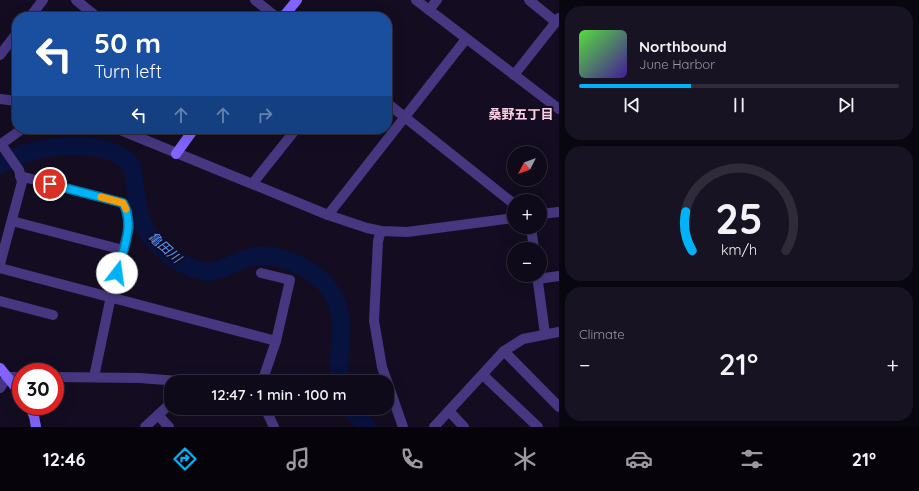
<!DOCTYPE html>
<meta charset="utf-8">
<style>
:root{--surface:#0f0a19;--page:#181322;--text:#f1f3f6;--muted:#9b9aa2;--line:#2f2b38;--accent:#00b2f8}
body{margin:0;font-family:Quicksand,"Noto Sans JP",sans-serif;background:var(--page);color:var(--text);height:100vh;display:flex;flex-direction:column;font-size:15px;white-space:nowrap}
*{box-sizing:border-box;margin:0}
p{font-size:13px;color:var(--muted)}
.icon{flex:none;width:22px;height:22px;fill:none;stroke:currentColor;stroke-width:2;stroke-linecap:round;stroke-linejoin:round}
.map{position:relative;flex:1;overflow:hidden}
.drawer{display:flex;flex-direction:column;gap:6px;padding:6px;background:#08060e;width:360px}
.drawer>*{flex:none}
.banner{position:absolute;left:12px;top:12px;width:380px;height:122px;border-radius:16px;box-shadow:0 4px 16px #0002,0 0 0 1px var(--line);background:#1a4fa0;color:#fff;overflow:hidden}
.needle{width:26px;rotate:228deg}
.tools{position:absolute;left:507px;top:146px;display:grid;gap:8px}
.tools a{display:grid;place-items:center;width:40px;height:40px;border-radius:50%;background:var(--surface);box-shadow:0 4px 16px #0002,0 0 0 1px var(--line);font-size:20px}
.speed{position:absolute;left:12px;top:363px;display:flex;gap:8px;font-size:20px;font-weight:700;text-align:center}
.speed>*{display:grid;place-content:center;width:52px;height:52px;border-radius:50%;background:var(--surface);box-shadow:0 4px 16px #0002,0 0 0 1px var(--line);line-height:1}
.speed .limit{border:6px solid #d22;background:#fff;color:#111}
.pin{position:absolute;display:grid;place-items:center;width:34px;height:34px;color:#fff;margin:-17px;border:2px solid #fff;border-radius:50%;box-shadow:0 1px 4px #0007}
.me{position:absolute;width:44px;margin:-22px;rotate:15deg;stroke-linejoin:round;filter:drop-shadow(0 0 3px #0008)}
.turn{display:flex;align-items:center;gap:14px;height:84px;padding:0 16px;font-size:18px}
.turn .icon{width:52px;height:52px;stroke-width:2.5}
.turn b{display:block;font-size:28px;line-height:34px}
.lanes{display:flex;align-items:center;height:38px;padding:0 16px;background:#0003;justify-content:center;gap:20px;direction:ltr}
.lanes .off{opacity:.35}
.big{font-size:30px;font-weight:600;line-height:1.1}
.drawer .tile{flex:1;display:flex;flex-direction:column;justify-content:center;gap:6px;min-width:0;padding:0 14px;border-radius:16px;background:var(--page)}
.drawer .dial{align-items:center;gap:0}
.dial svg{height:104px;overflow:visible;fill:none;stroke:var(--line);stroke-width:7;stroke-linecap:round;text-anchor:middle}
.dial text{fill:var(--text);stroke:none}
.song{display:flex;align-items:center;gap:12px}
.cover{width:48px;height:48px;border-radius:6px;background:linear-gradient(135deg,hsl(110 70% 55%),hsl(260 70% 35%))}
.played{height:4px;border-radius:2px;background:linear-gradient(90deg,var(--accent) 35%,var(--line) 35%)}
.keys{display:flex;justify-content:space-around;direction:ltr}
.heat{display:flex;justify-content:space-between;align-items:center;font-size:22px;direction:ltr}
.trip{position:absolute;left:164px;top:375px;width:230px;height:40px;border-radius:16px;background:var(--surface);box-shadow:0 4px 16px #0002,0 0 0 1px var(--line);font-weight:600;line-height:40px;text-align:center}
.dock{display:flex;height:64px;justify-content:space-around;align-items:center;background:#06040a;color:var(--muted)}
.dock .icon{width:28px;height:28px}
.dock .current{color:var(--accent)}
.dock b{font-size:18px;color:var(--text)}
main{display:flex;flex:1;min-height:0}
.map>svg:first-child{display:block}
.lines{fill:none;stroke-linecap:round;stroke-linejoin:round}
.river{stroke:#08123e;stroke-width:18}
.street{stroke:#473781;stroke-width:10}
.secondary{stroke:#8364ff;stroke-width:10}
.route-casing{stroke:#0074a1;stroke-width:10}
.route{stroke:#00b2f8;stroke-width:7}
.slow{stroke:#f59e0b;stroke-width:7}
.labels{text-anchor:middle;stroke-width:4;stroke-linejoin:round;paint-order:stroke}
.neighbourhood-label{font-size:13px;font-weight:bold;fill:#ffcfe5;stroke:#140d21}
.water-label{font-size:13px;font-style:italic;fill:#5b95ff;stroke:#140d21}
</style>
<main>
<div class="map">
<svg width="559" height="427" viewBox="0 0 559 427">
<rect width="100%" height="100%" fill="#140d21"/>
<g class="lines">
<g class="river">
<path d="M0,165c26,-21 114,-30 132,2 5,20 3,41 12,59 10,21 47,50 70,45 15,-3 29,-14 43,-15 30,-3 70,19 80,48 10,28 -1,51 3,78"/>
<path d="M350,408l17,19"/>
</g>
<g class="street">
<path d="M76,0l21,17"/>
<path d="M255,0l21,17"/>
<path d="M416,0l143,109"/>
<path d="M529,0l27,22"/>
<path d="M429,10l8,-10"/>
<path d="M30,17l13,-17"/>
<path d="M0,55l17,-22"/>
<path d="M514,75l45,-57"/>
<path d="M0,99l17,2"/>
<path d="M387,103l127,101"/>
<path d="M118,129l210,86 39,13 14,3 26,1 107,-14"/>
<path d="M0,145l22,-16"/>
<path d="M20,176l103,27 4,8 2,17 -18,68 -17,81"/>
<path d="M253,183l43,-54"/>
<path d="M540,214l19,-2"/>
<path d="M328,215l138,-176"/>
<path d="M12,221l111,29"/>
<path d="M531,227l3,22"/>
<path d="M381,231l-3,10 -4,80 8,46 21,60"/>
<path d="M0,264l22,-82 -3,-12 -18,-26"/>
<path d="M0,268l276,73"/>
<path d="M261,273l29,7 -14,61 -14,41"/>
<path d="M537,275l8,59"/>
<path d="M538,279l21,-3"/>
<path d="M0,301l53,14"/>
<path d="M504,351l55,56"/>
<path d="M483,375l55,52"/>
<path d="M55,377l85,1 51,4"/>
<path d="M0,388l7,-11h14"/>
<path d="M265,408l9,19"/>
<path d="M450,412l14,15"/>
<path d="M158,415l11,12"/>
<path d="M145,427l26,-24"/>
<path d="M434,427l70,-76 19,-12 36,-7"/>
</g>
<g class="secondary">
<path d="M283,17l14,-17"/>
<path d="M176,154l18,-25"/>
<path d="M0,368l21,26"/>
<path d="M29,406l5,10 2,11"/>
</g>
</g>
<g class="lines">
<defs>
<path id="route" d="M50,184l73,19c12,22 0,47 -6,70"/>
</defs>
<use href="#route" class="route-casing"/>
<use href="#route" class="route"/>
<path class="slow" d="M101,197l22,6 3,6"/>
</g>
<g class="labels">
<g class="neighbourhood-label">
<text x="521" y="119">桑野五丁目</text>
</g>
<g class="water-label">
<text transform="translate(165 247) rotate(42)" y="5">亀田川</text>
</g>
</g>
</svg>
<div class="tools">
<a><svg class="needle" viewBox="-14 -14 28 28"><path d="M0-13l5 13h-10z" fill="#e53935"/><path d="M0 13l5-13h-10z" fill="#9b9aa2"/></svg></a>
<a>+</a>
<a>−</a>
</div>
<div class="speed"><div class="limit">30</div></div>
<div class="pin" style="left:50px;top:184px;background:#d93025"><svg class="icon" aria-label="arrive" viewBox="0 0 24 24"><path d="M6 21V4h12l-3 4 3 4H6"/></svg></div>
<svg class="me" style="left:117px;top:273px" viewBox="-20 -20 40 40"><circle r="19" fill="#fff"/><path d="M0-13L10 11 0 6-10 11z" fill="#00b2f8"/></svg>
<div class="trip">12:47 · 1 min · 100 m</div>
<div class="banner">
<div class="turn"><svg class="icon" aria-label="left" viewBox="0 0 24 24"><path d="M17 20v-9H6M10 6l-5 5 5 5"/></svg><div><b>50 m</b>Turn left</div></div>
<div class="lanes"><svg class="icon" aria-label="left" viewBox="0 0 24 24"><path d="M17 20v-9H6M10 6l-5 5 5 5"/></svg><svg class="icon off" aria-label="ahead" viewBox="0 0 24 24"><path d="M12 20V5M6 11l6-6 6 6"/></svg><svg class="icon off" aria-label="ahead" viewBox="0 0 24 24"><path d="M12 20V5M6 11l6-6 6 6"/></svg><svg class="icon off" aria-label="right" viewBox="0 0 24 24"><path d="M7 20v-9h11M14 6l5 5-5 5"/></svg></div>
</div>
</div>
<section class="drawer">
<div class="tile">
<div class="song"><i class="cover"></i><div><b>Northbound</b><p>June Harbor</p></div></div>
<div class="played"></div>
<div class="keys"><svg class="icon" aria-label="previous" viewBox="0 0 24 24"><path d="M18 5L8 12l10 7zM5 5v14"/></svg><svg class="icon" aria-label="pause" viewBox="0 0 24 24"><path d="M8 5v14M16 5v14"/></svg><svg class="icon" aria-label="next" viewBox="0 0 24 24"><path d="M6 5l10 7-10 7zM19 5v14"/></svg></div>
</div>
<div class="tile dial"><svg viewBox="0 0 100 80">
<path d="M14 69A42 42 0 1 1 86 69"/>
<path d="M14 69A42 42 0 0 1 9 39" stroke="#00b2f8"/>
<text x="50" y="56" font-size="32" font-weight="700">25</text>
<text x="50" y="72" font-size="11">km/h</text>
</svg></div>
<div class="tile"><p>Climate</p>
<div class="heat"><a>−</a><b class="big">21°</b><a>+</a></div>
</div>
</section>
</main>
<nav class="dock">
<b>12:46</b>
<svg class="icon current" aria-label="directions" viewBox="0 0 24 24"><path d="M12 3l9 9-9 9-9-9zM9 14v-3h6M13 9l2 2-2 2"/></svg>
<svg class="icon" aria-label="music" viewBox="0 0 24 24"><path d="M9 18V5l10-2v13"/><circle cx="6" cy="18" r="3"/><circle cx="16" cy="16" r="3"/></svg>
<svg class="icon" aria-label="phone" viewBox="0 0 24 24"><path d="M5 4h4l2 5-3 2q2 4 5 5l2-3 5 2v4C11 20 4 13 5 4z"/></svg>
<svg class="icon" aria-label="climate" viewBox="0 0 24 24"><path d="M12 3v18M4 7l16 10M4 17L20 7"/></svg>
<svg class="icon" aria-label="car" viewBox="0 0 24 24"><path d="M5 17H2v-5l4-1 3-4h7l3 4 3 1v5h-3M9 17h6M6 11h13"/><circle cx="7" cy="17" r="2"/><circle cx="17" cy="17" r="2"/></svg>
<svg class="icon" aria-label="filters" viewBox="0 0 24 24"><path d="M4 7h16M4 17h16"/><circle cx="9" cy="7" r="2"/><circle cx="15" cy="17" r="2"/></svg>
<b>21°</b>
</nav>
